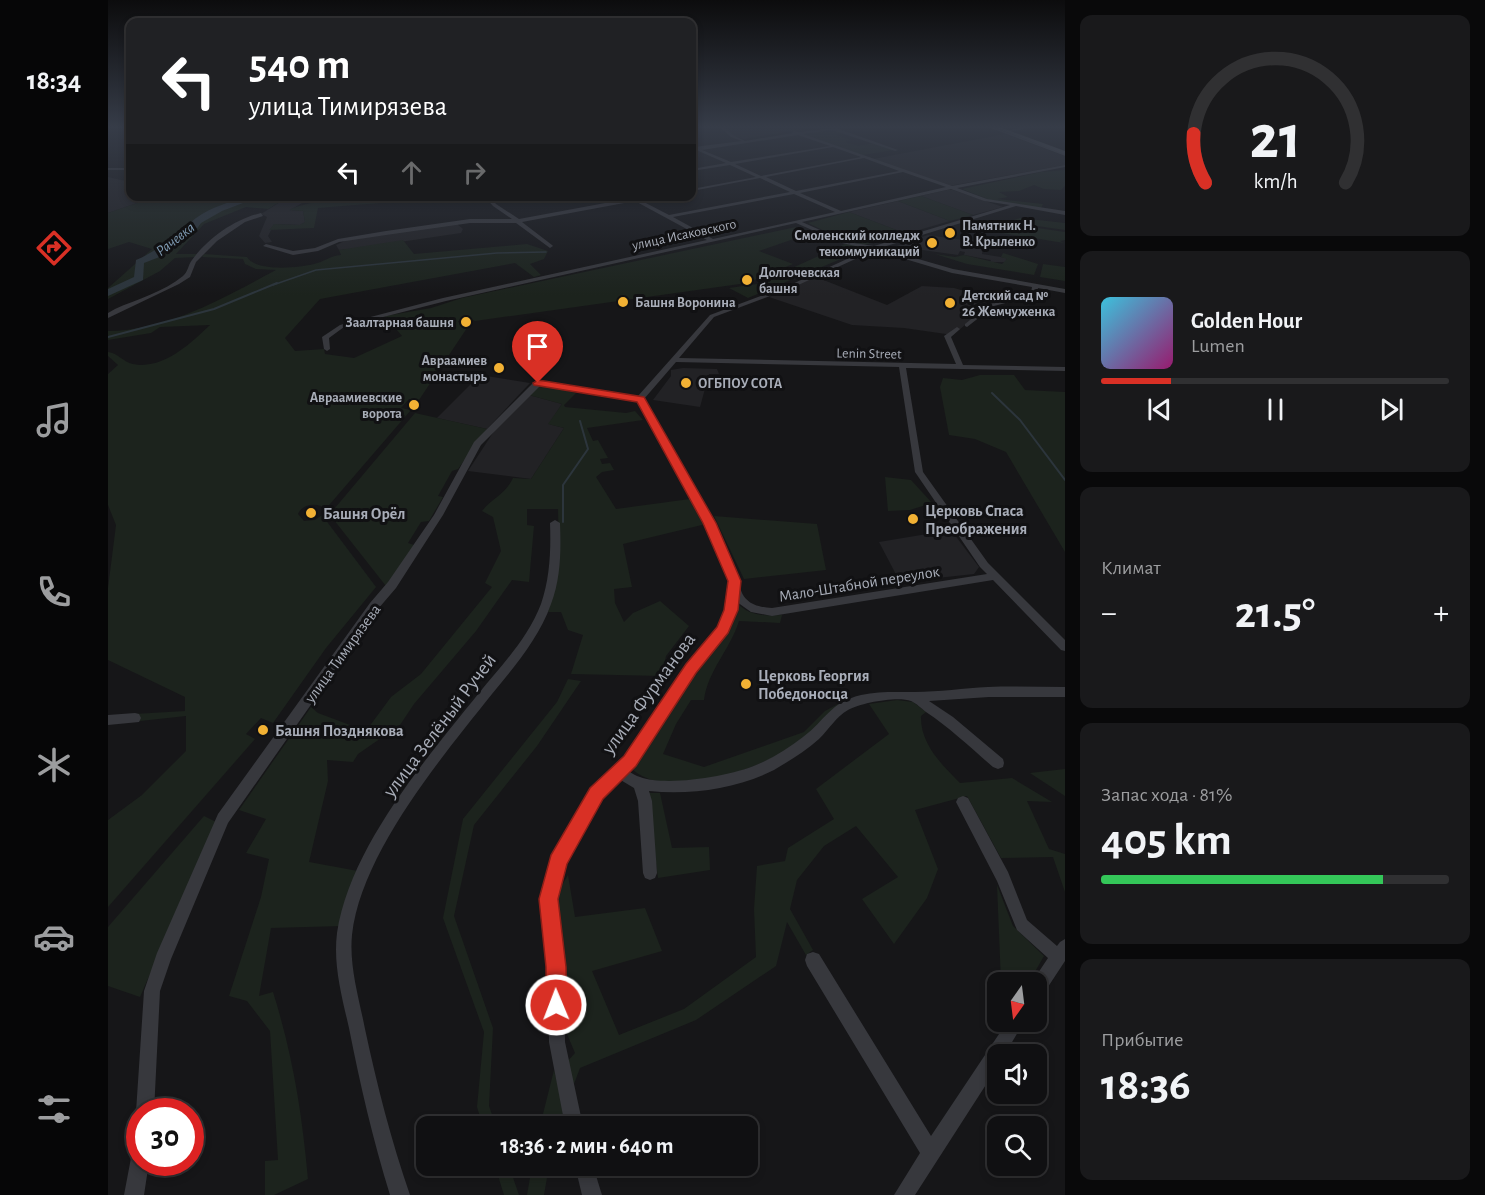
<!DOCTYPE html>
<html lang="ru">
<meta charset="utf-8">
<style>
:root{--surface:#101012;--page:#19191b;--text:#f1f3f6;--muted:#9c9d9f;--line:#303032;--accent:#d93025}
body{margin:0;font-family:"Alegreya Sans",sans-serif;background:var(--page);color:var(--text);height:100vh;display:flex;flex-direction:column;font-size:22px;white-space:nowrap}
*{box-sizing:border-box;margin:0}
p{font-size:20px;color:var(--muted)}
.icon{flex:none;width:33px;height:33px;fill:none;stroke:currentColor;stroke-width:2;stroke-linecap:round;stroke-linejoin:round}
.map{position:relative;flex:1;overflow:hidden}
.drawer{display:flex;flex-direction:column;gap:15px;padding:15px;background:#09090a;width:420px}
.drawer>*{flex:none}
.hud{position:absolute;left:18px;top:18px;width:570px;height:183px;border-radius:12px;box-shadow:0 3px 9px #0003,0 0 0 2px var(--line);background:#202124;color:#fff;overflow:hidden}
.needle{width:39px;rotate:194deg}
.fabs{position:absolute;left:879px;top:972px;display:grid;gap:12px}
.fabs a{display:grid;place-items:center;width:60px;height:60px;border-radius:12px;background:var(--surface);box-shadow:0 3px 9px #0003,0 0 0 2px var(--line);font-size:30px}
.speed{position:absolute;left:18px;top:1098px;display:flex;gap:12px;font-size:30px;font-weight:700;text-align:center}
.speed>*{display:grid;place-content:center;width:78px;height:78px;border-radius:50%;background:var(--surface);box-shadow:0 3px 9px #0003,0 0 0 2px var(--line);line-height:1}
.speed .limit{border:9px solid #d22;background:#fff;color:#111}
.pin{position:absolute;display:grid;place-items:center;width:51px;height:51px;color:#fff;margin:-62px -26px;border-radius:50% 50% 50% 0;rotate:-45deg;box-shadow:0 0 6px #0007}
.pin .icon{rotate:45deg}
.me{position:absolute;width:66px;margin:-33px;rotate:359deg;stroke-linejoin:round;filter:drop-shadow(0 0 4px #0008)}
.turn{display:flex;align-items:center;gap:21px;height:126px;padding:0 24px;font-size:27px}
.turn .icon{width:78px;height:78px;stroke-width:2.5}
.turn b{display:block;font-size:42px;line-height:51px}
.lanes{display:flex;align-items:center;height:57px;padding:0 24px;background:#0003;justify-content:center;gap:30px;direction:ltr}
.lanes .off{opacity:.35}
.big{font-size:45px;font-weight:600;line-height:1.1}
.drawer .tile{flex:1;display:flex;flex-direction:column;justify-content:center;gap:9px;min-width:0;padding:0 21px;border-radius:12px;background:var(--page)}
.drawer .dial{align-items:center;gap:0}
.dial svg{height:156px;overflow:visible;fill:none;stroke:var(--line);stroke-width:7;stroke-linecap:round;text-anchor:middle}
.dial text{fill:var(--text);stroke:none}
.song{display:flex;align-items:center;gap:18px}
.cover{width:72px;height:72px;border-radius:9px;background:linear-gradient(135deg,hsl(190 70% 55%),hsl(320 70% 35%))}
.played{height:6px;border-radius:3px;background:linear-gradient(90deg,var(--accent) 20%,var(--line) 20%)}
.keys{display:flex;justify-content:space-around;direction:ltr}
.heat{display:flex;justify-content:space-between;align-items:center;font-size:33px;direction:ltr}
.charge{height:9px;border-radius:4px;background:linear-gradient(90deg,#34c759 81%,var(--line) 0)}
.trip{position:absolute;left:308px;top:1116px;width:342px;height:60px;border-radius:12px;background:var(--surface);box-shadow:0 3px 9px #0003,0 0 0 2px var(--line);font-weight:600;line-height:60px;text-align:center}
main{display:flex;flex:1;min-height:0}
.tab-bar{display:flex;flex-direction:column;width:108px;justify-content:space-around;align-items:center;background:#060607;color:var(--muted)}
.tab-bar .icon{width:42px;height:42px}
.tab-bar .selected{color:var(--accent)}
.tab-bar b{font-size:27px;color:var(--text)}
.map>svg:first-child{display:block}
.built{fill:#222225}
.green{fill:#1c231d}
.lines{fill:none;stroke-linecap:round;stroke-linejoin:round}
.stream-far1{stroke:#2c353c;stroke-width:1.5}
.stream{stroke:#2c353c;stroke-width:2}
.river{fill:#2c353c;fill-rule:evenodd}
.minor{fill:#37383d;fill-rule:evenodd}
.major{fill:#53555c;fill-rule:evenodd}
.tram{stroke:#4a4c52;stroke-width:1.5}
.route{fill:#d93025;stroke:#8d1f18;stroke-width:1.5}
.poi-dot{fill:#f2b134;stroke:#111113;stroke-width:2}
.labels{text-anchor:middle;stroke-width:6;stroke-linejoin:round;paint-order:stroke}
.far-poi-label{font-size:14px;font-weight:bold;fill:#a8adb8;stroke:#111113;text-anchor:start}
.far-street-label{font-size:14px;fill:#a8adb8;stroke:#111113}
.far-water-label{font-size:15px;font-style:italic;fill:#7f9bb3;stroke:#111113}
.poi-label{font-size:16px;font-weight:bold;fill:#a8adb8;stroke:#111113;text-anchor:start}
.street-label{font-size:16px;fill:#a8adb8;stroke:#111113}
.near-street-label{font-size:20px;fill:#a8adb8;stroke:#111113}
</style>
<main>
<nav class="tab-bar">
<b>18:34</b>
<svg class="icon selected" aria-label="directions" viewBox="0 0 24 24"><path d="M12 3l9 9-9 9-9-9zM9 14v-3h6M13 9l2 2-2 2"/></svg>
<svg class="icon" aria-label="music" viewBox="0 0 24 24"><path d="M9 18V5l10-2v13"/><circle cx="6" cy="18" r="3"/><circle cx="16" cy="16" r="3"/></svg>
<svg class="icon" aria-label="phone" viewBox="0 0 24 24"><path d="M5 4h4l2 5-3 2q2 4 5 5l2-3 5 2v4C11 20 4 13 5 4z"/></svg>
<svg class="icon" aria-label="climate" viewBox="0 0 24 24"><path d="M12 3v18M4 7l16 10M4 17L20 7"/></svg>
<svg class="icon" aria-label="car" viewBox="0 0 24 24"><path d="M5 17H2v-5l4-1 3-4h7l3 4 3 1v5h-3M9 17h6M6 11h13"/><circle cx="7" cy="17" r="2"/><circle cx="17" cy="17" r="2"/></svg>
<svg class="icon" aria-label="filters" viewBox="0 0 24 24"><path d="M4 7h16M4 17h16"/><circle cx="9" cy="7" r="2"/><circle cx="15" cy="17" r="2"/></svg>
</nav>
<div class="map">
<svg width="957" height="1195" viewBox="0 0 957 1195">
<rect width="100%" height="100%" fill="#161618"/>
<g class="built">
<path d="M617,128h84l-65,11 -10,-3z"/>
<path d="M897,134l60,22v9l-116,21 -76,-27z"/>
<path d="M0,177l22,5 -2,1 2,1v12l25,1 -47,16z"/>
<path d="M839,190h6l50,17 -30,8 -52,-19z"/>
<path d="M180,197h40l-6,3 -20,3 -12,7 13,1 2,11 -5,3 -26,-1 -6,12 4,6 -7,1 -6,-7 8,-19 -6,-3z"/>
<path d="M790,201l52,20 -38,11 -7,-2 -6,1 -50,-19z"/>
<path d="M349,224l6,5 -2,4 -109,16 -13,1 -3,-5 11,-5z"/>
<path d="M820,235l41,6 -3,5 17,3 -1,5 25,4 -1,4h-16l1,-2 -27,-5 1,-3 -5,-1 -2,4 -43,-6 -9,4 -15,-5z"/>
<path d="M708,277l71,28 35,-19 32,2 41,12 -42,35 -49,-7 -52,-3 -83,-28z"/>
<path d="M575,368l34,1 2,5h-10l-9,33 -47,-7 18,-24v-6z"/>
<path d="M372,375l50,8 -43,46 -50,-11z"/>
<path d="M421,395l33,9 -13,20 15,4 -33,51 -63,-8 32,-49z"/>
<path d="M843,530l28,37 -5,7 -74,8 -21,-40z"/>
</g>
<g class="green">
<path d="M724,129l10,4 -5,2 14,5 -6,2 13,4 16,-3 20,7 -31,5 -62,-21z"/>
<path d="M957,170v16l-4,4 -17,-1 -10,-4 -15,6 -20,1 9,5 -11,2 46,5 -2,4 -51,-8 -28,-11 79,-17z"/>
<path d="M813,196l52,19 -23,6 -52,-20z"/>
<path d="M47,197h133l-20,12 -22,-2 -42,17 -28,30h24l-3,3 -22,1 -15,13 -52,28v-11l44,-39 -23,-7 -21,7v-36z"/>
<path d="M220,197l103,-1v3l-113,9 -4,20 -45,2 5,-6 26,1 5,-3 -2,-11 -14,-1c13,-7 27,-6 39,-13z"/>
<path d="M741,212l50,19 6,-1 7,2 -48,13 -19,-4 -37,-18z"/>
<path d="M912,218l45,5v7l-57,-8z"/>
<path d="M897,223l60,9v8l-5,1 4,2 -69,-11 5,-1 -5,-4z"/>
<path d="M688,227l15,6 -52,18 34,13 -39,16 -8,-3 -7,3 8,3 -272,38 -6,-3 -11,3 2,4h9l-50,75 -10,-1 -8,9 10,2 -87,101 -3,-5c-9,-3 -19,-1 -23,8l6,7 11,-1 7,-5 54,72 -50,61 -53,75 -12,-5 -15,16 9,5 -147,168v-87l34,-25 44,-44v-35l-55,6 3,-8 51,-3v-14l-77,-37v-72l8,-63 -8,-20v-131l10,-9 -10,-9v-4c10,1 15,10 25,12 30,6 57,-20 77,-39l-50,2 -9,6 -43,7v-9c61,-1 115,-33 168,-61l-20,-1 -11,-5 -2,-5 -41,-2 2,-3 43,3c9,15 51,11 67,7 10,-2 15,-8 27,-9l-2,-5 64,-10 11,14 113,-10 21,7 -4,8 -14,5 11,11 -7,2 -19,-14 -195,36 -35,39 10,13 29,-2 1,5 29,4 48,-22 -17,-20 46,-8 31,-10z"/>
<path d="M739,243l20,5 -119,50 -19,-10 28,-4z"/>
<path d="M895,253l35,11 -4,11 -67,-11 -32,-10 20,3 9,-2 38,9 5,-5 -6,-2z"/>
<path d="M935,264l22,3v14l-25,-4z"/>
<path d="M872,375h34l11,15 40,2v160l-59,-100 -31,-13 -26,-4 -9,-48 3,-9 19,2z"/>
<path d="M432,385l36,8 -12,12 1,2 61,6 9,-2 8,9 -56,8 6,13 5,-1 10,18 -8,1 2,5 8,-1 4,7 -12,2 -6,5 20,32 74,-10 16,25 -83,20 9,43 -18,2 1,14 9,19 9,-9 27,-12 29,25 -23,30 -4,20 -91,-2 12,-39 -15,-5 -7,-18h-13c13,-42 11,-61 10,-103h-31v16l7,1 -5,56 -17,-2 -36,51 -62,73 -14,21 -42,29 -5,8 -26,-2 1,21 -19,81 49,9 -16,55 -71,2 -12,68 14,-4c20,64 29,121 35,187l-34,16h-9v-34l13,-1 -8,-129 -23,-30 -18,-5 32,-99 8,-38 -23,-6 20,-34 -27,-9 72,-103 7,6 48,18 25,-34 30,-23 71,-87 -7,-4 16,-32 -8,-34 -11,-6c11,-14 23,-16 31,-33l18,1 33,-51 -16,-4 14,-20 -33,-9z"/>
<path d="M307,413l72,16 -29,40 -6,2 -14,25 5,1 -14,24 -8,1 -13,21 6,2 -28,41 -52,-66 1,-12z"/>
<path d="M777,477l26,3 21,23 -22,7 -22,1z"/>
<path d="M606,516l103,8 9,46 -82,9z"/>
<path d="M628,602c13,14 28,14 46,13l-2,8 -41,-2c-9,29 -31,49 -35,79h-13l-15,24 -13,30 41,13 100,-35 21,-21 15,-8c-10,11 -20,23 -32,33 -35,29 -135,68 -175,34l31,-52 63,-86z"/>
<path d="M460,679l13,2 -44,65 -63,79 -20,91 39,112 -4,78 7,20h-13l-6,-19 7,-75 -41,-114 20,-99 94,-117z"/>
<path d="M789,700l16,2 13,10 -5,4c-1,28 21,49 39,67l52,-5 40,24 -25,-1 22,48 16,5v38l-12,-35 -52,1 -34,-62 -52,14 23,59 -11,29 -33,46 -32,-45 36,-22 -42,-51 -32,20 -27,34 -7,29 23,41 -7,5 -19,-33 -11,44 -80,54 -116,48 -6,16 -8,-21 9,-10 -8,-19 -12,-137 13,-22 7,42 70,-9 17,43 -70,20 27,64 65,-26 72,-52 -2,-48 3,-43 28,-5 3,-13 46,-29 -18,-30 73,-55 -20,-30z"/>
<path d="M957,769v27l-35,-23z"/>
<path d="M539,793h13l12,55 37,-1 1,23 -52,8z"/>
<path d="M96,816l12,6 -76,175 -32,-11v-59z"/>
<path d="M889,885l16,41 31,30 -15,26h-28z"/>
<path d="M446,1070l10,40 -6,16h-18z"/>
<path d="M387,1166h14l10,29h-15z"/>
<path d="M424,1166h17l-5,29h-17z"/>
</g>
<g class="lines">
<path class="stream-far1" d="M165,285l43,-15 181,-17 49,-1"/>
<g class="stream">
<path d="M0,337l106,-28 63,-26"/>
<path d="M884,393l28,27 45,60"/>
<path d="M455,522v-37l25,-36 -8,-28"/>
</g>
<path class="river" d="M140,196h13l-39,15 -21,12 -5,7 -34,26 -18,7 -1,17 -35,16v-7l26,-12 2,-17c24,-10 40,-26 60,-42 15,-11 34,-16 52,-22z"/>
<g class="minor">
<path d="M613,128h4l8,7 12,6 48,-8 -1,-1 2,-1 5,1 37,-4 62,22 -3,1 -63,-21 -29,4 149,52 113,-21v2l-108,21 30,11 78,12v4l-49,-9 -136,42 73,21 112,20v4l-27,-5 -2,7 -42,11 -27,21 -2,-1v-2l25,-20 41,-11 1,-6 -80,-14 -77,-23 -81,37 -80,30 -35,41 277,6 -12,-28 13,-9 3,2 -9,8 12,28 102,2v4l-159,-3 17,104 65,91 77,77v11l-4,-1 -68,-70 -221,36 -21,-4 -14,-10 -10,30 -32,39 -60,94 -7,6c4,2 8,5 12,6 26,10 91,-1 116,-12 17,-7 33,-17 47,-28 23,-17 26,-34 58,-42 18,-4 35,-3 54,-3 24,0 49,-4 73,-5 25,-1 51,0 77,0v10h-76l-60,4 24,16 50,42 1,4 -1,4 -5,2 -5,-2c-22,-19 -43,-39 -67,-55 -4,-3 -10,-9 -15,-11 -14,-5 -50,2 -63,9 -12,7 -19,19 -29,29 -13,12 -30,22 -45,31 -38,19 -83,25 -125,21l3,10 5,72 -2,5 -5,2 -5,-2 -2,-5 -5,-72 -4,-13 -15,-9 -18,18 -36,67 -10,35 9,68 1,75 18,84h-18l-16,-84 -1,-75 -7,-68 10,-37 40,-73 34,-32 62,-92 31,-38 12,-35 -1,-11 -24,-58 -68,-122 -97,-15 -59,59 -38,70 -47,73 -18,21 -150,214 -57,136 -11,32 -6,121h-14l-1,6 -3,-6 8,-121 13,-38 61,-139 152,-211 18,-21 46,-67 40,-73 61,-61 103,15 72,-81 80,-30 79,-36 -27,-6 -46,-20 -350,78 -102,26 -15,11 1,11 -3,2 -3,-2 -2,-12 18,-12 103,-27 264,-58 -72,-39 -113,21 30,23 1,1 -3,2 -34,-25h-46l-84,12 -47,7 -21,9 -25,4 -30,-9 3,-2 27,7 22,-3 23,-9 48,-8 84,-12h42l-19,-13 -9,-10h5l7,8 23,15 124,-23h13l-16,4 29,15 121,-23 -30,-14 -68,13v-2l64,-12 -26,-12 -38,6v-2l34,-6 -32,-14v-2l48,-6 -11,-4zM690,135l32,11 -99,16 -29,-12zM725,147l28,10 -100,19 -26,-12zM756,158l35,13 -103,20 -30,-14zM795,172l43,15 -105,24 -41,-18zM843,189l33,12 26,4 -136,41 -27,-4 -45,-20zM686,194l41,18 -122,27 -40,-22zM568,362l223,5 16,105 65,95 7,7 -215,34c-19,-1 -31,-7 -33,-27l-24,-58 -71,-124z"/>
<path d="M912,128h9l-22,4 -2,-1z"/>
<rect x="0" y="168" width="22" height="2"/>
<path d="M153,213l2,3 -18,6 -28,19 -21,21 -6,15 -11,7 -71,34v-5l7,-4c22,-10 49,-17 68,-33 5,-4 5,-11 9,-16 16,-22 43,-41 69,-47z"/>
<path d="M447,520l5,3c1,27 1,55 -9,81 -12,34 -36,62 -59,90 -50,63 -131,159 -140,241 -3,31 7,63 13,94 12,56 26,111 45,166h-20c-17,-55 -30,-111 -41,-167 -7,-31 -16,-63 -12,-95 13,-86 89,-174 142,-240 23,-28 49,-55 62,-89 9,-26 10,-54 9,-81z"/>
<path d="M27,713l4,1 2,4 -2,4 -31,3v-10z"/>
<path d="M855,796l5,2 40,74 19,48 30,26 3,-4 5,-3v22l-23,35 -6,2v-16h-4l16,-24 -31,-28 -20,-49 -41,-79 2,-4z"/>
<path d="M705,952l6,2 112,182 76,-114h17l-19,32h-7v12l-83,129h-21l26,-42 -113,-187 -2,-6 2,-6z"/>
<path d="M32,1149v13h9l-5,33h-20l7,-37 2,-7z"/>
<path d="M467,1166h18l9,29h-20z"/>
</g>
<path class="major" d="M888,128h6l63,23v4z"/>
<path class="tram" d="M885,128l72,27"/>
</g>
<linearGradient id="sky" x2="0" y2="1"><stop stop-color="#0c0c0d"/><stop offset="0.43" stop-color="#363c48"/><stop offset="1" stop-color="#363c48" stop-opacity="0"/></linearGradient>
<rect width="957" height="295" fill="url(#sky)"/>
<path class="route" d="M430,380l106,17 72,126 25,58 -3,29 -10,23 -32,40 -60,93 -33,33 -36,65 -9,35 8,68 1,38 -3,7 -8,3 -7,-3 -3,-7v-38l-7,-68 12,-44 39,-67 34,-32 62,-92 31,-37 7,-17 4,-29 -25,-58 -66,-121 -103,-17 -1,-2z"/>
<g class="poi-dot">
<circle cx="842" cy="233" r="6"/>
<circle cx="824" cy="243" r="6"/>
<circle cx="639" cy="280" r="6"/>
<circle cx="515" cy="302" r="6"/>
<circle cx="842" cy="303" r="6"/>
<circle cx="358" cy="322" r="6"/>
<circle cx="391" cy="368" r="6"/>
<circle cx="578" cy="383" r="6"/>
<circle cx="306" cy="405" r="6"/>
<circle cx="203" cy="513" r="6"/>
<circle cx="805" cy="519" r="6"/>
<circle cx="638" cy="684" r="6"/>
<circle cx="155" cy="730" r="6"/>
</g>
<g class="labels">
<g class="far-poi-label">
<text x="854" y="230">Памятник Н.<tspan x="854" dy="16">В. Крыленко</tspan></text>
<text x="812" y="240" text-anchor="end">Смоленский колледж<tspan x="812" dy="16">текоммуникаций</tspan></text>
<text x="651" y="277">Долгочевская<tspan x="651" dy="16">башня</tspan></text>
<text x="854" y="300">Детский сад №<tspan x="854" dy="16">26 Жемчуженка</tspan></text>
<text x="527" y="307">Башня Воронина</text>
<text x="346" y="327" text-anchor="end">Заалтарная башня</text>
<text x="379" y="365" text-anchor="end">Авраамиев<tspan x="379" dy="16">монастырь</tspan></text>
<text x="590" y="388">ОГБПОУ СОТА</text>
<text x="294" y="402" text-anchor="end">Авраамиевские<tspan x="294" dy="16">ворота</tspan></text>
</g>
<g class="far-street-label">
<text transform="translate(576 234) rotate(-12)" y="5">улица Исаковского</text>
<text transform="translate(761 353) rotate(1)" y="5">Lenin Street</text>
</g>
<g class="far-water-label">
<text transform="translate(67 239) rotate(-38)" y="5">Рачевка</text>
</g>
<g class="poi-label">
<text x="817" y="516">Церковь Спаса<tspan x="817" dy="18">Преображения</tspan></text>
<text x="215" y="519">Башня Орёл</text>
<text x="650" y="681">Церковь Георгия<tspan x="650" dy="18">Победоносца</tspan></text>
<text x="167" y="736">Башня Позднякова</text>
</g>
<g class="street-label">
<text transform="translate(751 583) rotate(-9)" y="6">Мало-Штабной переулок</text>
<text transform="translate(234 653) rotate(-54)" y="6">улица Тимирязева</text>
</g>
<g class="near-street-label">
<text transform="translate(540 693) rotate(-54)" y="7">улица Фурманова</text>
<text transform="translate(331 725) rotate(-53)" y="7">улица Зелёный Ручей</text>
</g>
</g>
</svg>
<div class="fabs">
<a><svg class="needle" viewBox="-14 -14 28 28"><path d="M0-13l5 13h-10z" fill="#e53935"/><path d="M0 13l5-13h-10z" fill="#9c9d9f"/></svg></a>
<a><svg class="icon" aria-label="sound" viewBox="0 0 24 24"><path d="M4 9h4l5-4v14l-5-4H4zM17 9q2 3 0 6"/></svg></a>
<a><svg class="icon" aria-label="search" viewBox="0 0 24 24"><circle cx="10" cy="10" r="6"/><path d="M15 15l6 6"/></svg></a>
</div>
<div class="speed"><div class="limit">30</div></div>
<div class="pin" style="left:430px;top:383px;background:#d93025"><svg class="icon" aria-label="arrive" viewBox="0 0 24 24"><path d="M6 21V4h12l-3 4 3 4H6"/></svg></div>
<svg class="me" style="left:448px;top:1005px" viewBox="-20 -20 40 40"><circle r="17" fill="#d93025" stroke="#fff" stroke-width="3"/><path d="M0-11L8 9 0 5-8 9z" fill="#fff"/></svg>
<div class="trip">18:36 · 2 мин · 640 m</div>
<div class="hud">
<div class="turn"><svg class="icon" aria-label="left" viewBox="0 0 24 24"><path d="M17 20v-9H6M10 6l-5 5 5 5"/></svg><div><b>540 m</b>улица Тимирязева</div></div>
<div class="lanes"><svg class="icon" aria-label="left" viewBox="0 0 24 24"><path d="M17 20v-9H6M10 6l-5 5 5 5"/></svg><svg class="icon off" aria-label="ahead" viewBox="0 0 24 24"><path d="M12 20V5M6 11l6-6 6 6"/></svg><svg class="icon off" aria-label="right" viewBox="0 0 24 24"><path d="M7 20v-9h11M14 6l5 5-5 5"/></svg></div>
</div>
</div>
<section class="drawer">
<div class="tile dial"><svg viewBox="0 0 100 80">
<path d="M14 69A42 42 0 1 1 86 69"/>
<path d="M14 69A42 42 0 0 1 8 44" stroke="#d93025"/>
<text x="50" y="56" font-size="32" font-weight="700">21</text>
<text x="50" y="72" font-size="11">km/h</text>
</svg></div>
<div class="tile">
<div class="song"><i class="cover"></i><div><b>Golden Hour</b><p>Lumen</p></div></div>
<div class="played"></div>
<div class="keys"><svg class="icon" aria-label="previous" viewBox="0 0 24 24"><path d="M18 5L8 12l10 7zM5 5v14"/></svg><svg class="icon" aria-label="pause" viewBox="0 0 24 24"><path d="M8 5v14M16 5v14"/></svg><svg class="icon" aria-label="next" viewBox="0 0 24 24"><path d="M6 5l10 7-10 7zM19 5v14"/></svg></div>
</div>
<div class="tile"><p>Климат</p>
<div class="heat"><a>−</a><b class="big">21.5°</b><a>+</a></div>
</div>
<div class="tile"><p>Запас хода · 81%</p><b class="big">405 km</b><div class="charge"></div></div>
<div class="tile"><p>Прибытие</p><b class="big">18:36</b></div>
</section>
</main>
